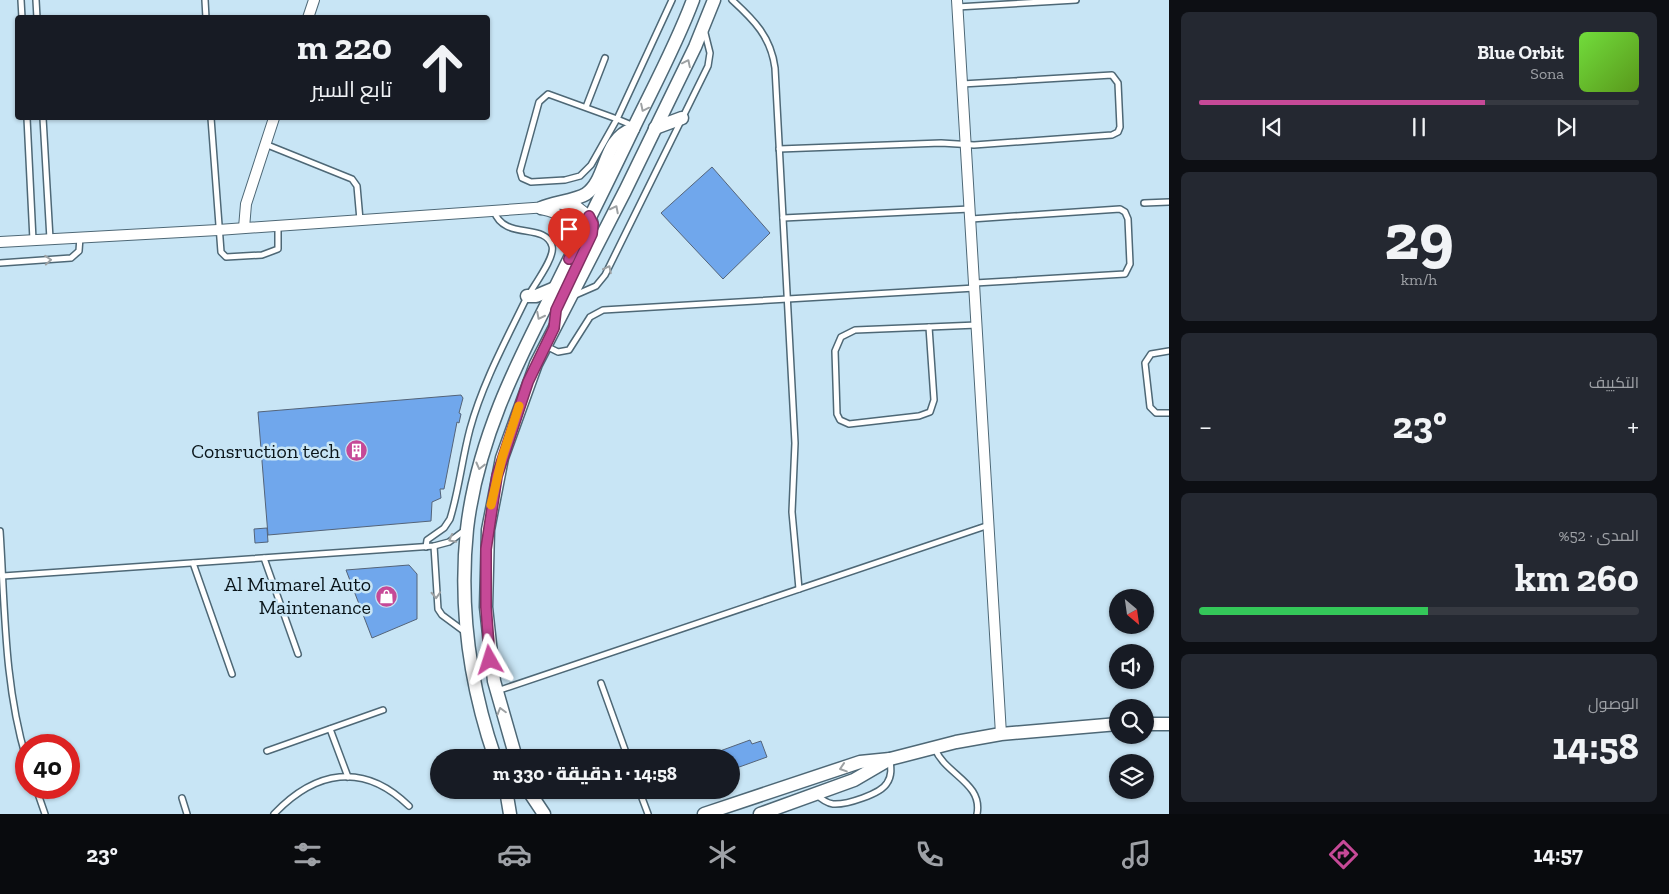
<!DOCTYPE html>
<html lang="ar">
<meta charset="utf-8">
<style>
:root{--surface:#171b24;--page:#242831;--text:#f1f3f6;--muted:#9ea1a6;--line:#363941;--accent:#c64997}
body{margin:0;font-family:"Zilla Slab",Cairo,serif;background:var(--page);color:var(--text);direction:rtl;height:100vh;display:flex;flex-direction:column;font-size:19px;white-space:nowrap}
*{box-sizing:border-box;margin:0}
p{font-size:16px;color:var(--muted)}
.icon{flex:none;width:28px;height:28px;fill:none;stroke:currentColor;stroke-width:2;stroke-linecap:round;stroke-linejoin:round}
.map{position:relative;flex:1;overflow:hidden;direction:ltr}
.side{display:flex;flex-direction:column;gap:12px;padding:12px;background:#0d0f14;width:500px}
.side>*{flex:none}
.guide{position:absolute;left:15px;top:15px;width:475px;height:105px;border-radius:5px;box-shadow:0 1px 4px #0004;direction:rtl;background:#171b24;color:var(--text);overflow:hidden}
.needle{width:32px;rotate:151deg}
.fabs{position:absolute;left:1109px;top:589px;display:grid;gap:10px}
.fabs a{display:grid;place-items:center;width:45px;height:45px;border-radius:50%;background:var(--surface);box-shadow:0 1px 4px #0004;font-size:25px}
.speed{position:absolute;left:15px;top:734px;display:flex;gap:10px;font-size:25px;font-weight:700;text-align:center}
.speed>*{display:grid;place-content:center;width:65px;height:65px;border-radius:50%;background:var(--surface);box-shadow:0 1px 4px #0004;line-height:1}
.speed .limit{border:8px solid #d22;background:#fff;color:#111}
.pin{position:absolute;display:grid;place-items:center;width:42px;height:42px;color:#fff;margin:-51px -21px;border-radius:50% 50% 50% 0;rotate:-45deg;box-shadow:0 0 5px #0007}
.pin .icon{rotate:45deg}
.me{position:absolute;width:55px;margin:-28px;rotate:354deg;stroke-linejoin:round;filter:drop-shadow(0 0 4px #0008)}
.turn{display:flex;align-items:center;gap:18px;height:105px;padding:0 15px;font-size:22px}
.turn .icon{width:65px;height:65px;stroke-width:2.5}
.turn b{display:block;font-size:35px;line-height:42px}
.big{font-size:38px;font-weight:800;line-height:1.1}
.side .tile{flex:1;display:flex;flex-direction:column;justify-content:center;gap:8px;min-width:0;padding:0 18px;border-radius:8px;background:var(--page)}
.side .dial{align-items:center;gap:0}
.dial b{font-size:65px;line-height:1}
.song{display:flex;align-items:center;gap:15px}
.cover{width:60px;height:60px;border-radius:8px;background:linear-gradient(135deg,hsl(100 70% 55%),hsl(90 70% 35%))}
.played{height:5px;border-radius:2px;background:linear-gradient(90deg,var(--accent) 65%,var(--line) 65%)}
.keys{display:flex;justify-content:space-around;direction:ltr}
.heat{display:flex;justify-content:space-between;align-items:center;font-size:28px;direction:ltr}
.charge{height:8px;border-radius:4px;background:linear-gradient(90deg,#34c759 52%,var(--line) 0)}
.trip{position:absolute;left:430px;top:749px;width:310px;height:50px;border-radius:25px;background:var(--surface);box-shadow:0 1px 4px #0004;font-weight:800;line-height:50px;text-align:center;direction:rtl}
.menu{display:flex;height:80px;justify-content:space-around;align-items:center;background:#090b0e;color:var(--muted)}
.menu .icon{width:35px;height:35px}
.menu .on{color:var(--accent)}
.menu b{font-size:22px;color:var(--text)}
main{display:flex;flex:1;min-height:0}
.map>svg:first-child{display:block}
.building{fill:#70a7ec;stroke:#546479}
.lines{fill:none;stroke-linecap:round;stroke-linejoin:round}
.service-casing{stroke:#4e6876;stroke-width:8}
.minor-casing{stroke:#4e6876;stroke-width:12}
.tertiary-casing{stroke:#4e6876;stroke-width:15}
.service{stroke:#fff;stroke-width:5}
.minor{stroke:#fff;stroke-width:10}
.tertiary{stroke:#fff;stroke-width:12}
.oneway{stroke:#9da1a3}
.route-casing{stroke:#812f62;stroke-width:12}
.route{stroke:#c64997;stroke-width:9}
.slow{stroke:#f59e0b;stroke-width:9}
.labels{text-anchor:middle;stroke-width:5;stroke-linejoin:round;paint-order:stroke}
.poi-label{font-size:20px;fill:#091419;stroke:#c8e5f5;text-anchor:end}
</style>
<main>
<section class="side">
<div class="tile">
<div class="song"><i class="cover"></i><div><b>Blue Orbit</b><p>Sona</p></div></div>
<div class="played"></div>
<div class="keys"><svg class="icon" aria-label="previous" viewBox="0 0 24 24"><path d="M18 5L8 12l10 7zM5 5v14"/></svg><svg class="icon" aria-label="pause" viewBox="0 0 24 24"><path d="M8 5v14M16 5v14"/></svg><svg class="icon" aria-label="next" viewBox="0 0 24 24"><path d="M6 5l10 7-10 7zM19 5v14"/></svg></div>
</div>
<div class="tile dial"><b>29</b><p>km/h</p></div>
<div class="tile"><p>التكييف</p>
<div class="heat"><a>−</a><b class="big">23°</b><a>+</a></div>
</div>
<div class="tile"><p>المدى · 52%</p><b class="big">260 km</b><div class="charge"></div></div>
<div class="tile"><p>الوصول</p><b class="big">14:58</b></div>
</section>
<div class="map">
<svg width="1169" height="814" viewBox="0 0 1169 814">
<rect width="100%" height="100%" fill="#c8e5f5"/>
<g class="building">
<path d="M712,167l58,66 -47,46 -62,-66z"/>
<path d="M461,395l2,3 -4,15 2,1 -2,9 -2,-1 -13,67h-4l1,9 -9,4 -1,19 -163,14 -10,-123z"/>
<path d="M267,528l1,14 -13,1 -1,-14z"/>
<path d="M409,565l8,9v45l-45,19 -26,-68z"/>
<path d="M750,740l2,4 9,-3 6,16 -36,13v-12h-9l-2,-7z"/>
</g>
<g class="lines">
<defs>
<g id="service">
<path d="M21,0l1,18"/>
<path d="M36,0l1,18"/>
<path d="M205,0l1,18"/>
<path d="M732,0c22,20 39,37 43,68l20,375 -3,69 7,77"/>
<path d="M957,7l119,-7"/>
<path d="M548,94l69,25 -26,46 -11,11 -15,4 -34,2 -9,-4 -2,-7 19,-69z"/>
<path d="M586,107l19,-49"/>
<path d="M27,118l6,122"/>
<path d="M43,118l7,121"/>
<path d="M211,118l10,134 5,5 36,-2 16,-6v-23"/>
<path d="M634,126l-17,-7 55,-119"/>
<path d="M265,144l87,35 5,7 3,34"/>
<path d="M779,149l162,-6 33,2 138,-10 6,-3 2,-5 -2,-44 -6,-8 -150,9"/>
<path d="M1144,203l25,-1"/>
<path d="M783,218l187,-9"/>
<path d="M971,219l149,-10 5,3 3,7 2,45 -5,10 -150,9"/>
<path d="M0,263l71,-5 8,-7 1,-14"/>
<path d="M573,296l23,-10 9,-11 103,-209 2,-13 -5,-20"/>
<path d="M929,327l5,73 -4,12 -11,4 -70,8 -9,-4 -3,-6 -2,-63 6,-14 14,-7z"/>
<path d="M929,327l48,-2"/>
<path d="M546,346l12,6 11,-2 21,-33 13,-7 372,-22"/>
<path d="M1169,351l-18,3 -6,9 5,44 6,6h13"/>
<path d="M0,531c5,76 4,153 26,227"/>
<path d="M434,546l4,63 4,6 23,17"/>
<path d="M426,547l1,-7 17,-12 6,-9c9,-29 12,-60 20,-90 12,-44 34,-85 54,-126 6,-13 32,-45 28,-57 -7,-24 -48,-5 -58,-35"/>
<path d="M264,558l34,96"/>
<path d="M193,563l39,111"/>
<path d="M3,576l431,-30 15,-4 16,-12"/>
<path d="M601,683l27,75"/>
<path d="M497,691l492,-166"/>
<path d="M330,729l18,48"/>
<path d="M935,749c11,26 48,34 42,65"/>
<path d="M267,751l116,-41"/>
<path d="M36,788l9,26"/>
<path d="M639,790l9,24"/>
<path d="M816,794c5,5 10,9 17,10 13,1 48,-10 54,-21 5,-7 4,-15 3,-23"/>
<path d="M182,798l5,16"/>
<path d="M274,814c41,-43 89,-53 135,-8"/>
</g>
<g id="minor">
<path d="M957,0l44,734"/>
<path d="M308,18l6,-18"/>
<path d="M562,204l13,1 14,11"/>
<path d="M541,209c21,4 35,13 34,36"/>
<path d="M244,228l2,-24 28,-86"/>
<path d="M0,242l218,-12 330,-23"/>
</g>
<g id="tertiary">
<path d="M655,128l27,-10"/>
<path d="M541,208c11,-5 36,-8 45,-14 22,-15 16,-55 47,-65"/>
<path d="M571,276c9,-17 28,-41 18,-60"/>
<path d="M527,296h9l19,-8"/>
<path d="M1145,724h24"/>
<path d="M495,758c-25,-73 -36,-152 -28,-229 10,-87 48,-163 87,-239 27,-55 55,-110 81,-165 20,-41 42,-82 58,-125"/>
<path d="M516,758l-22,-77 -8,-74 2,-77 14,-72 34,-94 89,-173 70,-144 19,-47"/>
<path d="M506,790l4,24"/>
<path d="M528,790l16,24"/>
<path d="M704,814l156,-52 30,-3 66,-17 45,-8 117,-10"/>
<path d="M760,814l94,-34 36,-21"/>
</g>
</defs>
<use href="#service" class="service-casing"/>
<use href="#minor" class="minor-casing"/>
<use href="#tertiary" class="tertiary-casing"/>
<use href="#service" class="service"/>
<use href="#minor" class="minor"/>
<use href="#tertiary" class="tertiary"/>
</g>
<defs><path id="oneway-chevron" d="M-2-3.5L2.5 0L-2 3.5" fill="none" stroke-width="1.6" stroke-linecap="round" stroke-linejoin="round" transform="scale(1.25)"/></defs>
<g class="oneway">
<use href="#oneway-chevron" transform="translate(687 63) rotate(-64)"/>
<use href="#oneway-chevron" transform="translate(644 108) rotate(116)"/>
<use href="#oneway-chevron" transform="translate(615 209) rotate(-63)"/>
<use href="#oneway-chevron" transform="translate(48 260) rotate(-4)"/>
<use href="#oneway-chevron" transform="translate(608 269) rotate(-63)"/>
<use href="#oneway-chevron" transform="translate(540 316) rotate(117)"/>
<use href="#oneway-chevron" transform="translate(480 466) rotate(104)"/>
<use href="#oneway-chevron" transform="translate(452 539) rotate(152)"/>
<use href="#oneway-chevron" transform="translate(436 595) rotate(87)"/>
<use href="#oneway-chevron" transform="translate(501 711) rotate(-106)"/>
<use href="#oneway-chevron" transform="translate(843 768) rotate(162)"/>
</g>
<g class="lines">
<defs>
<path id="route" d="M490,660l-4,-53v-58l11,-73 31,-94 26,-54 2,-18 36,-76 1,-10 -4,-8 -20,43"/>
</defs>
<use href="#route" class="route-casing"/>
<use href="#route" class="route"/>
<path class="slow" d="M491,505l11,-47 17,-52"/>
</g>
<defs>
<symbol id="building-disc" viewBox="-11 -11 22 22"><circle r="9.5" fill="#c64997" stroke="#c8e5f5"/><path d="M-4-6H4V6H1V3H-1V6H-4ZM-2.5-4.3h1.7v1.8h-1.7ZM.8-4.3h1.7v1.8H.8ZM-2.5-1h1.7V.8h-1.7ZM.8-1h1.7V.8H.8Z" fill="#fff"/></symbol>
<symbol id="shop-disc" viewBox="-11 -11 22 22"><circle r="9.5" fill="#c64997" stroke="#c8e5f5"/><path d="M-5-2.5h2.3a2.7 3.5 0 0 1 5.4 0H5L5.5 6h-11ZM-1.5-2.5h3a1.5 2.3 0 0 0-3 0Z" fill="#fff"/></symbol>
</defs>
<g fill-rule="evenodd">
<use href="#building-disc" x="344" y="438" width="25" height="25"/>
<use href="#shop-disc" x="374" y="584" width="25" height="25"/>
</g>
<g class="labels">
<g class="poi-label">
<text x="340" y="458">Consruction tech</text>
<text x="371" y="591">Al Mumarel Auto<tspan x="371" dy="23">Maintenance</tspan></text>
</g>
</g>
</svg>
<div class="fabs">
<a><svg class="needle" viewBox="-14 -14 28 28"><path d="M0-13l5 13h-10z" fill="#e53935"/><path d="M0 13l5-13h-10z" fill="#9ea1a6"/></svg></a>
<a><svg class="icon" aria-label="sound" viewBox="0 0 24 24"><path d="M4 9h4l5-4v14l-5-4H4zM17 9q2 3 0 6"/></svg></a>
<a><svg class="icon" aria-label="search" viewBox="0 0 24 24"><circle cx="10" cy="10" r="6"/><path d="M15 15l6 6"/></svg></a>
<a><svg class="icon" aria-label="layers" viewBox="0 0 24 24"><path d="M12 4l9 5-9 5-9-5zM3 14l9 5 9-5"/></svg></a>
</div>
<div class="speed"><div class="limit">40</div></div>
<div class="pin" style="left:569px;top:259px;background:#d93025"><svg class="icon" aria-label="arrive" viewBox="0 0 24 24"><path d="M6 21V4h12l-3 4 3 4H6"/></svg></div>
<svg class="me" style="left:490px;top:660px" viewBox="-20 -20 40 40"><path d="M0-17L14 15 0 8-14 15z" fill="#c64997" stroke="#fff" stroke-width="4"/></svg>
<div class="trip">14:58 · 1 دقيقة · 330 m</div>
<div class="guide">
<div class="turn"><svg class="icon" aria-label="ahead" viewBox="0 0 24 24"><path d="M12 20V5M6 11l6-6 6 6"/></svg><div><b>220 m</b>تابع السير</div></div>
</div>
</div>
</main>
<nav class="menu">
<b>14:57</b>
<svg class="icon on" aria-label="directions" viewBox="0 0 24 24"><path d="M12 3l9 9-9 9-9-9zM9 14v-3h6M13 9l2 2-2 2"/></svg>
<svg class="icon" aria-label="music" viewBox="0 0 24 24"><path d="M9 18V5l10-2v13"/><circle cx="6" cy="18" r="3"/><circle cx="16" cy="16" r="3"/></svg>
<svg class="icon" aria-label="phone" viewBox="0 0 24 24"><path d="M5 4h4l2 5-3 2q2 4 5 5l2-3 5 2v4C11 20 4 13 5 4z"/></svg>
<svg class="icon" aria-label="climate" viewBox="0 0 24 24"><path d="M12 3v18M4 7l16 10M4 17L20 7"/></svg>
<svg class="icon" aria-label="car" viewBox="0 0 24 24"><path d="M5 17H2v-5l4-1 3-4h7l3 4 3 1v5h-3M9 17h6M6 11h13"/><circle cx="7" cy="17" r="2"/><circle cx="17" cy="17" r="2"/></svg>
<svg class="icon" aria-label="filters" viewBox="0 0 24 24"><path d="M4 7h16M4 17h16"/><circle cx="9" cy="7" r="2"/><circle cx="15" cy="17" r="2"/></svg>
<b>23°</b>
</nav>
